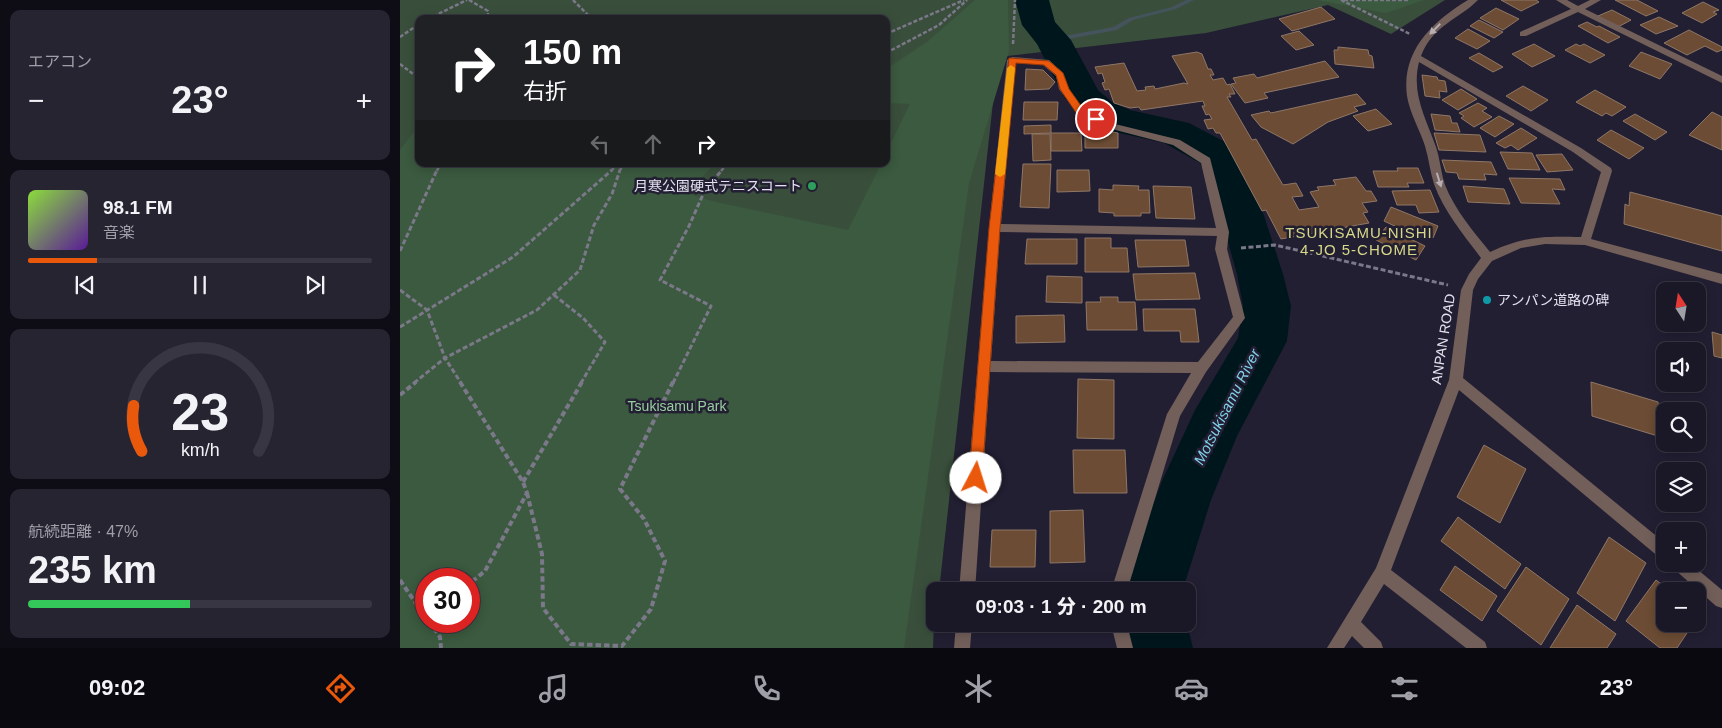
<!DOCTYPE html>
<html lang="ja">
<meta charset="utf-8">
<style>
:root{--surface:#1a1726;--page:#272432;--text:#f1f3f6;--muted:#9f9fa7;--line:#383643;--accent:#ea580c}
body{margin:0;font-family:Arial,"Noto Sans JP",sans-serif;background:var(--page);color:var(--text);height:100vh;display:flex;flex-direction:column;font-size:19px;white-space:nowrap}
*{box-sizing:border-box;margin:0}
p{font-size:16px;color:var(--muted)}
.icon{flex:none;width:28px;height:28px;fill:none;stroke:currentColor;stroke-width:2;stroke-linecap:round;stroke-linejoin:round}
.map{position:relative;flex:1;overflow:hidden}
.panel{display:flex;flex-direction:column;gap:10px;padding:10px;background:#0e0d15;width:400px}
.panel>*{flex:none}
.hud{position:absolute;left:15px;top:15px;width:475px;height:152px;border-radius:10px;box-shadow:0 2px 12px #0003,0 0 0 1px var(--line);background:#202124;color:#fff;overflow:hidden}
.needle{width:32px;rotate:348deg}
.tools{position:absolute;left:1256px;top:282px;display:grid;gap:10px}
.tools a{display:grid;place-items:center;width:50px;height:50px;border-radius:10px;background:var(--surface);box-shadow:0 2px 12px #0003,0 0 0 1px var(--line);font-size:25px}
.speed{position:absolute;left:15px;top:568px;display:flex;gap:10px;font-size:25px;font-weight:700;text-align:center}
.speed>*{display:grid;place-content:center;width:65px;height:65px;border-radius:50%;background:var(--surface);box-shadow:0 2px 12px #0003,0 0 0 1px var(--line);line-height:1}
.speed .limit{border:8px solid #d22;background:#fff;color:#111}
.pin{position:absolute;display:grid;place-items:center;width:42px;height:42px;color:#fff;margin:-21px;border:2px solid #fff;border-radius:50%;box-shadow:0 1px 5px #0007}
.me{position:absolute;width:55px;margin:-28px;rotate:5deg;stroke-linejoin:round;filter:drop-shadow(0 0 4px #0008)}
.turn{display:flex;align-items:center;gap:18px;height:105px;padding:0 25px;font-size:22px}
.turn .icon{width:65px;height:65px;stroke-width:2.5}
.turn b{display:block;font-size:35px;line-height:42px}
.lanes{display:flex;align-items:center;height:48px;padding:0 25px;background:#0003;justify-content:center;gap:25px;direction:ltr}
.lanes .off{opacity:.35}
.big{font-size:38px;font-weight:800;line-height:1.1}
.panel .tile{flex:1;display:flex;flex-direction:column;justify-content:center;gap:8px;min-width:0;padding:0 18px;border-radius:10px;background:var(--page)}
.panel .dial{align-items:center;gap:0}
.dial svg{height:130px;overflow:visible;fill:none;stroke:var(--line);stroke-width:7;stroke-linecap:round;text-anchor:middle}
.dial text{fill:var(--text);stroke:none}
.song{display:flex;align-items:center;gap:15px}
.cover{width:60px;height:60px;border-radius:8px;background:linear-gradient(135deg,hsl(90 70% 55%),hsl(270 70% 35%))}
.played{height:5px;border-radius:2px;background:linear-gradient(90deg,var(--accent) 20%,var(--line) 20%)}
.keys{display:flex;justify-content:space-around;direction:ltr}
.heat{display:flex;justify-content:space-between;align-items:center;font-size:28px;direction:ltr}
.charge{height:8px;border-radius:4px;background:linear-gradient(90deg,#34c759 47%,var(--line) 0)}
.trip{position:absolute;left:526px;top:582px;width:270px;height:50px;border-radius:10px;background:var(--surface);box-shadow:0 2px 12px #0003,0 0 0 1px var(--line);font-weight:800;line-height:50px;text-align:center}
.tabs{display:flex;height:80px;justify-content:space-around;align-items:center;background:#0a090f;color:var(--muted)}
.tabs .icon{width:35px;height:35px}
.tabs .active{color:var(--accent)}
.tabs b{font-size:22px;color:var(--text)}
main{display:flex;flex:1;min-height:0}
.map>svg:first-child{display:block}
.green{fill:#394f3b;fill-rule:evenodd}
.forest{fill:#3b5a3f;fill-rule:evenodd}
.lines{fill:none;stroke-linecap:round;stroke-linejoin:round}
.stream{fill:#44535c;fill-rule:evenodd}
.river{fill:#00161d;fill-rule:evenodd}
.building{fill:#6c4c34;stroke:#8e7767}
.path-far2{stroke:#7b7889;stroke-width:2.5;stroke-dasharray:4 2;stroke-linecap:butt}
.path-far1{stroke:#7b7889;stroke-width:3;stroke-dasharray:5 2.5;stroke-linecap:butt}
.path{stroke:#7b7889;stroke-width:4;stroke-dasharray:5.5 3;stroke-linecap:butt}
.minor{fill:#725f5a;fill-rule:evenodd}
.oneway{fill:#b6aeb4}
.route{fill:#ea580c;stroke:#983908}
.slow{fill:#f59e0b}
.leisure-dot{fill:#2e9e5b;stroke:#231f33;stroke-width:2}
.culture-dot{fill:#0f9aa8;stroke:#231f33;stroke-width:2}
.labels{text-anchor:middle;stroke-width:5;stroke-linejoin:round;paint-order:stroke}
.poi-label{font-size:14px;fill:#e4e2f0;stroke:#231f33;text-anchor:end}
.street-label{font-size:14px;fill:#e4e2f0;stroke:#231f33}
.park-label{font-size:14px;fill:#99ce9f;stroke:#231f33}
.neighbourhood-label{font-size:15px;letter-spacing:1px;fill:#d6d789;stroke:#231f33}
.water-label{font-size:15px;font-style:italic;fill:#7fd1e9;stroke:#231f33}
</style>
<main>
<section class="panel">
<div class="tile"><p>エアコン</p>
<div class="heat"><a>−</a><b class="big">23°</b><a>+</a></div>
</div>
<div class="tile">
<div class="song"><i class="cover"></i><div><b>98.1 FM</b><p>音楽</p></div></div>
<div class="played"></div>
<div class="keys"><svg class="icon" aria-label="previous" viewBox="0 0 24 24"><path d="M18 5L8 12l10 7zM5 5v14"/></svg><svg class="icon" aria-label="pause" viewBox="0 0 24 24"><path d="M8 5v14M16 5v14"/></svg><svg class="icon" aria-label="next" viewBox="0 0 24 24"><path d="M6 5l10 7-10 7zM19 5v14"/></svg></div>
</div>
<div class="tile dial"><svg viewBox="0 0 100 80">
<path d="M14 69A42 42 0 1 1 86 69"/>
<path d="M14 69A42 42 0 0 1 9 41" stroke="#ea580c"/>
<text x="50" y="56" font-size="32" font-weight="700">23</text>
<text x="50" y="72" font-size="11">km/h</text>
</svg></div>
<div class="tile"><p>航続距離 · 47%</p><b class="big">235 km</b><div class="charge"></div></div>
</section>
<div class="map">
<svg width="1322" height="648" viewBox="0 0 1322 648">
<rect width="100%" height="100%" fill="#231f33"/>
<path class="green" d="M0,0h1045l-54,34 -63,-29 -122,28 -208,24 -59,534h-4l-2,57h-533zM19,19h467v145h-467zM26,579h43v42h-43z"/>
<g class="forest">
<path d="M575,0h33l1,51 -40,132 -65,465h-504v-498l19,-25v39h151l26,3 9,-3h110l-29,29 30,9 132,28 33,-66h5v-11l24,-49 -24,-1v-34l41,-27zM26,579h43v42h-43z"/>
<path d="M917,0h107l-38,13z"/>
</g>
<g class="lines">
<path class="stream" d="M786,0h8l-18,9 -43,11 -16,10 -64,12 -3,-2 3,-2 60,-11 16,-9 43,-11z"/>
<g class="river">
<path d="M615,0h34l6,22 16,18 27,50 14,12 18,8 59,13 40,21 24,38 30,92 8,32 -4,35 -50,95 -26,64 -26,83v8h-62v-8l39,-102 33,-71 43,-72 5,-32 -6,-32 -26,-92 -11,-19 -36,-20 -58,-13 -22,-10 -20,-23 -27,-53 -15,-19z"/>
<path d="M723,624h64l6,24h-64z"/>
</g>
</g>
<g class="building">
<path d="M1101,0h35l3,2 -18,9z"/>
<path d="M1215,0h22l21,11 -12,5z"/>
<path d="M1303,2l16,8 -6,2 4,2 -15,9 -20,-10z"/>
<path d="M921,7l14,12 -43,12 -13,-12z"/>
<path d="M1096,8l23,11 -16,11 -23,-12z"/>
<path d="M1212,10l19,10 -13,7 -20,-11z"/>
<path d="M1259,17l19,9 -22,8 -16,-9z"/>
<path d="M1079,20l24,12 -9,6 -24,-12z"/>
<path d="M1187,22l10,5 2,-1 21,11 -12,6 -30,-17z"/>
<path d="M1068,29l22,12 -13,8 -22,-11z"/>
<path d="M1289,30l33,17v3l-5,2 -12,-6 -18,9 -23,-12z"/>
<path d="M899,31l15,14 -18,5 -15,-14z"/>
<path d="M1134,44l21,12 -23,11 -20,-13z"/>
<path d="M1176,44l4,2 4,-2 21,11 -15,8 -25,-13z"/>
<path d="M938,47l30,3 1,5 3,1 2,12 -39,-4 -1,-14h4z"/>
<path d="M797,52l5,2 6,15h3l3,6h-4l3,5 10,-2 4,7 3,-1 5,10h-6l2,3h-4l25,43 4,-1 27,46 13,-2 7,13 -11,1 7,13 20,-3 -9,-15 9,-2 -2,-3 19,-2 -3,-5 23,-3 10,14h5l6,10 -15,2 6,9 -5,1 6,10 -88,16 -15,-29 -4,1 -42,-78h-4l-3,-5 -5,1 -4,-9 8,-1 -3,-5 -3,1 -4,-9h3l-2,-5 -62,9 -2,-3 -9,1 -16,-5 -5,-14 -4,1 -3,-7 3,-1 -3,-9 -4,1 -3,-7 29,-4 13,28 9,-1 -1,-3 9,-1 1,3 29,-6 4,1 -16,-28z"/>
<path d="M1241,52l31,12 -12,15 -31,-13z"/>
<path d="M1079,53l24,14 -10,5 -24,-14z"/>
<path d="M925,61l14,16 -75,16 4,5 -23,5 -14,-19 5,-1 -3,-5 21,-4 3,4z"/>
<path d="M626,69l17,1 12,12 -6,7 -24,1z"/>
<path d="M1022,75l15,2 1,3 7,1 2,11 -8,-1 1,7 -15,-2z"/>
<path d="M1123,86l25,14 -17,11 -25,-15z"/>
<path d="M1061,89l16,10 -19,11 -16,-10z"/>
<path d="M1195,90l31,17 -14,9 -6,-3 -4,3 -26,-14z"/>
<path d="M957,94l9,10 -12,3 4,4 -30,11 -35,22 -32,-17 -10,-12 18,-4 2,2z"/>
<path d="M624,102h34l-1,18h-34z"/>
<path d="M1078,103l9,5 -5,3 10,6 -18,10 -13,-9 3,-2 -5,-3z"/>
<path d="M976,109l16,15 -24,7 -15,-15z"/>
<path d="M1312,112l10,5v33l-33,-15z"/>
<path d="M1031,114l19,2 2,7h5l3,9 -25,-2z"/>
<path d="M1235,114l32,18 -12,8 -32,-19z"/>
<path d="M1099,116l15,8 -19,13 -15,-9z"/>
<path d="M651,125v8l-27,1v-8z"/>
<path d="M689,128l29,5v15h-33v-15h4z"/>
<path d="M1121,128l16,10 -19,12 -7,-5 -6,3 -9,-5z"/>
<path d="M1211,130l33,18 -15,11 -32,-19z"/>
<path d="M651,133h30l1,18h-31z"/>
<path d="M1034,133l46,2 6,17 -47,-2z"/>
<path d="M632,134h18l1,26 -18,1z"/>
<path d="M1100,152l32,1 8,17 -32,-1z"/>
<path d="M1162,154l11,16 -26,2 -11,-17z"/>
<path d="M1042,160l49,2 6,13 -13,-1 2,6 -27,-1 -2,-6 -11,-1z"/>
<path d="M623,164h28l-2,44 -29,-1z"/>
<path d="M997,168h21l6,15h-17l2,4h-31l-5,-16h25z"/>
<path d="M657,170h32l1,21 -33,1z"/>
<path d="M1109,178l51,1 5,11 -13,-1 8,15 -39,-1z"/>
<path d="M713,185l26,1 -1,4h11l1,23h-9v3h-27v-3l-15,-1v-23l14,1z"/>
<path d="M753,186l38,1 4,32 -39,-1z"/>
<path d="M1063,186l41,3 6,15 -42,-2z"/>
<path d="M1030,190l9,22 -20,1 -3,-8h-19l-5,-14z"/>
<path d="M1230,192l92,24v35l-98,-27 1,-20 4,2z"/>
<path d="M991,207l47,19 -5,12 -10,-5 -3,5 -36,-17z"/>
<path d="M986,227l39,19 -9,14 -40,-20z"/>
<path d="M685,238h26v10h16l2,24h-44z"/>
<path d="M627,239h50v25h-52z"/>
<path d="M735,240h50l4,26 -51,1z"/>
<path d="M795,273l5,26 -64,1 -3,-26z"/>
<path d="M647,276l35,1v26l-36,-1z"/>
<path d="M700,297h18v5h17l2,28h-50l-1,-28h15z"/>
<path d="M743,309h52l4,33h-18l-1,-11h-36z"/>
<path d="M664,315l1,27 -49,1v-27z"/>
<path d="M1312,332l10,3v23l-8,-2z"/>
<path d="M678,379l36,1v59l-37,-1z"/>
<path d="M1191,382l67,20 3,35 -69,-21z"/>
<path d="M1084,445l42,24 -26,54 -43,-26z"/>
<path d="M673,450h52l2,43h-53z"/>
<path d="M683,510l2,52 -35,1v-52z"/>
<path d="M1058,517l63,47 -16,25 -64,-48z"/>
<path d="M592,530h44l-1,37h-45z"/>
<path d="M1209,537l37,26 -31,58 -38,-28z"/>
<path d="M1055,566l42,30 -15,25 -42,-31z"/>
<path d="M1126,567l43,32 -28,46 -44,-34z"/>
<path d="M1256,580l14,11h-5v33h28l-16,24h-17l-34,-27z"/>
<path d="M685,587v4h-72v-2z"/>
<path d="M1177,605l39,29 -9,14h-57z"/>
<path d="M612,624h75v4l-75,3z"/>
</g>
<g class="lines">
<g class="path-far2">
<path d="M69,0l19,11v8"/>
<path d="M173,0l19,19"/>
<path d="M941,0l69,34"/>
<path d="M944,0h66"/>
<path d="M28,19l39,-19"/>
<path d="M486,34l78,-34"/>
<path d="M0,37l19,-13"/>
<path d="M613,44l2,-44"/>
<path d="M486,53l53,-28 28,-25"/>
<path d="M0,64l13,10 6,-1"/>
<path d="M37,171l3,-7"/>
<path d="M211,171l7,-7"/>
<path d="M219,171l6,-7"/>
<path d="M321,171l6,-7"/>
</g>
<g class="path-far1">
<path d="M841,248l34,-3 173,40"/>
<path d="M0,251l37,-81"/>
<path d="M0,290l27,20 18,48 92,-48 43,-40 14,-45 18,-31 8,-24"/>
<path d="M154,295l29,23 22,24 -24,41"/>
<path d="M0,327l113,-70 99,-87"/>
<path d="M14,383l31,-25 16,25"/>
<path d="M273,383l38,-77 -51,-26 29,-54 16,-36 17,-20"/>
</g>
<g class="path">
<path d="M60,382l63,100 4,11 -42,78 -16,13"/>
<path d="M0,395l16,-13"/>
<path d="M123,482l59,-100"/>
<path d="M127,493l15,61 1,54 28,36 51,2 29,-37 14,-48 -21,-42 -24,-30 53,-107"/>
<path d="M0,580l26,38"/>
<path d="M29,621l11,16 1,11"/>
</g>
<g class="minor">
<path d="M1068,0h10c-20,20 -45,25 -57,56l160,92 30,20 1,3 -21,68 131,35v10l-137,-39 -40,-1 -24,4 -29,13 -14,18 -5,11 -10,88 202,165v18l-5,-3 -201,-168 -68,180 94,72 2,6h-21l-82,-64 -23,38 20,20 2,6h-19l-12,-12 -8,12h-17l49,-80 73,-188 12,-90 8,-16 12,-16c-17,-23 -37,-46 -47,-74 -4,-12 -5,-25 -9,-38 -5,-16 -15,-32 -18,-50 -6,-45 25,-74 61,-96zM1019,62l154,90 28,20 -20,65c-39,-1 -55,-1 -91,15 -17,-21 -35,-42 -45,-67 -4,-12 -5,-26 -9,-38 -10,-29 -25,-53 -17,-85z"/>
<path d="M1156,0h11l11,6 12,-6h11l-16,9 137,67v7l-144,-71 -52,24h-6v-4l51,-23z"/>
<path d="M612,57l37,3 14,13 6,16 15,21 31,14 65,16 30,18 19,74 -2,17 18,69 -39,54 -26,44 -53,175h-16l56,-177 24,-41 -201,-1 -15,219h-16l30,-363 18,-168zM616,63l27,2 13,11 3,13 19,25 30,14 65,17 28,18 15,65 -215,-4zM600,232l217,4 -2,13 18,68 -35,45 -207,-1z"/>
<path d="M1271,564h20l31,26v18l-6,-2 -42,-37z"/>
<path d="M556,624h16l-2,24h-16z"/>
<path d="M711,624h16l6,24h-16z"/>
</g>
</g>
<defs><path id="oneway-solid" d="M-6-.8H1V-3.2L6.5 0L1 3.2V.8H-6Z" transform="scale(1.25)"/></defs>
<g class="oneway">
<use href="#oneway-solid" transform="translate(1035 29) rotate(135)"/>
<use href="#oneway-solid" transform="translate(1039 180) rotate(73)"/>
</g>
<path class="route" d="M609,58l40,3 14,12 6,16 15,21 17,9 -5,3 -19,-8 -17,-25 -4,-14 -12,-10 -28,-2 -16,165 -18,250 -2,5 -4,2 -5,-2 -2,-5 20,-250z"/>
<path class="slow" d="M611,65l4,3 -10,106 -5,3 -5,-3 12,-106z"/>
<circle class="leisure-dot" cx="412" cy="186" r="5"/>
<circle class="culture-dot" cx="1087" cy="300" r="5"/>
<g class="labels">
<g class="poi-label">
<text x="402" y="191">月寒公園硬式テニスコート</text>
<text x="1097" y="305" text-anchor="start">アンパン道路の碑</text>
</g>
<g class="street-label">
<text transform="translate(1043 339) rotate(-81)" y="5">ANPAN ROAD</text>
</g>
<g class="park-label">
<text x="277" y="411">Tsukisamu Park</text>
</g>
<g class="neighbourhood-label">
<text x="959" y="238">TSUKISAMU-NISHI<tspan x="959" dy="17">4-JO 5-CHOME</tspan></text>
</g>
<g class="water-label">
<text transform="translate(827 407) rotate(-63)" y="5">Motsukisamu River</text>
</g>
</g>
</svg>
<div class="tools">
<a><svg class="needle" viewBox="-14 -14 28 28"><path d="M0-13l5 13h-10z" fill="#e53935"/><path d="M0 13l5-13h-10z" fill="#9f9fa7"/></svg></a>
<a><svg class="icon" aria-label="sound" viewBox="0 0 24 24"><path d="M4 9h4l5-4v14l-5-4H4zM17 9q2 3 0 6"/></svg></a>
<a><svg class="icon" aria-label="search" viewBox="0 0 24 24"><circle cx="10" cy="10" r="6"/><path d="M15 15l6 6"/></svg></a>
<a><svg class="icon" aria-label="layers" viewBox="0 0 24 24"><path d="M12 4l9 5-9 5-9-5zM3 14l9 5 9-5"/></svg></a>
<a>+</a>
<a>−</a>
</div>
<div class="speed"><div class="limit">30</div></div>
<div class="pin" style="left:696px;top:119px;background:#d93025"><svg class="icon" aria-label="arrive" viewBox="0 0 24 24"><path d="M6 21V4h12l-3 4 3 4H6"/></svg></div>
<svg class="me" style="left:576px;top:478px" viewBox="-20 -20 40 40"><circle r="19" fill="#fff"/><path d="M0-13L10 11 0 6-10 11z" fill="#ea580c"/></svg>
<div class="trip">09:03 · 1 分 · 200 m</div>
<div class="hud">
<div class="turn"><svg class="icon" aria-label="right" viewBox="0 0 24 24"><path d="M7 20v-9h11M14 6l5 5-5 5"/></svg><div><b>150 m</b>右折</div></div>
<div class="lanes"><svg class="icon off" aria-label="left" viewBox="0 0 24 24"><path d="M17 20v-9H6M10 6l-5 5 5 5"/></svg><svg class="icon off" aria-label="ahead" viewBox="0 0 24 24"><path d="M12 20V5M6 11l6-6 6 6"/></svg><svg class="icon" aria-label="right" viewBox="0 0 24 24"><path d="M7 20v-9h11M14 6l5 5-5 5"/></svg></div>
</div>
</div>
</main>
<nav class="tabs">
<b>09:02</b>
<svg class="icon active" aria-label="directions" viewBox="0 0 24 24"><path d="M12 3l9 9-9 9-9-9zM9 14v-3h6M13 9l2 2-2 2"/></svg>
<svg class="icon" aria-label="music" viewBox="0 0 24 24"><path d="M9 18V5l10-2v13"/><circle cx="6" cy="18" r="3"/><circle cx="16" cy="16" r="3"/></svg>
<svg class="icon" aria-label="phone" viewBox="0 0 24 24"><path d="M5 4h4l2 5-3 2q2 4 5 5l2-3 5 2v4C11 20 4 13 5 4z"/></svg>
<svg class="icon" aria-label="climate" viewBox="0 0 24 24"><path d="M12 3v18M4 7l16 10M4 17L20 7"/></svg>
<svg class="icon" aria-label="car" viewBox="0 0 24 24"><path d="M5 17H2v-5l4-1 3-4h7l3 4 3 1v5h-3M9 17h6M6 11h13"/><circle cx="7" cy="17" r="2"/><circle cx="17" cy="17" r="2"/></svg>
<svg class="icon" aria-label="filters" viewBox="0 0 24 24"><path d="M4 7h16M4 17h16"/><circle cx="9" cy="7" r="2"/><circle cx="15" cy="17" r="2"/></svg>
<b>23°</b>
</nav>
